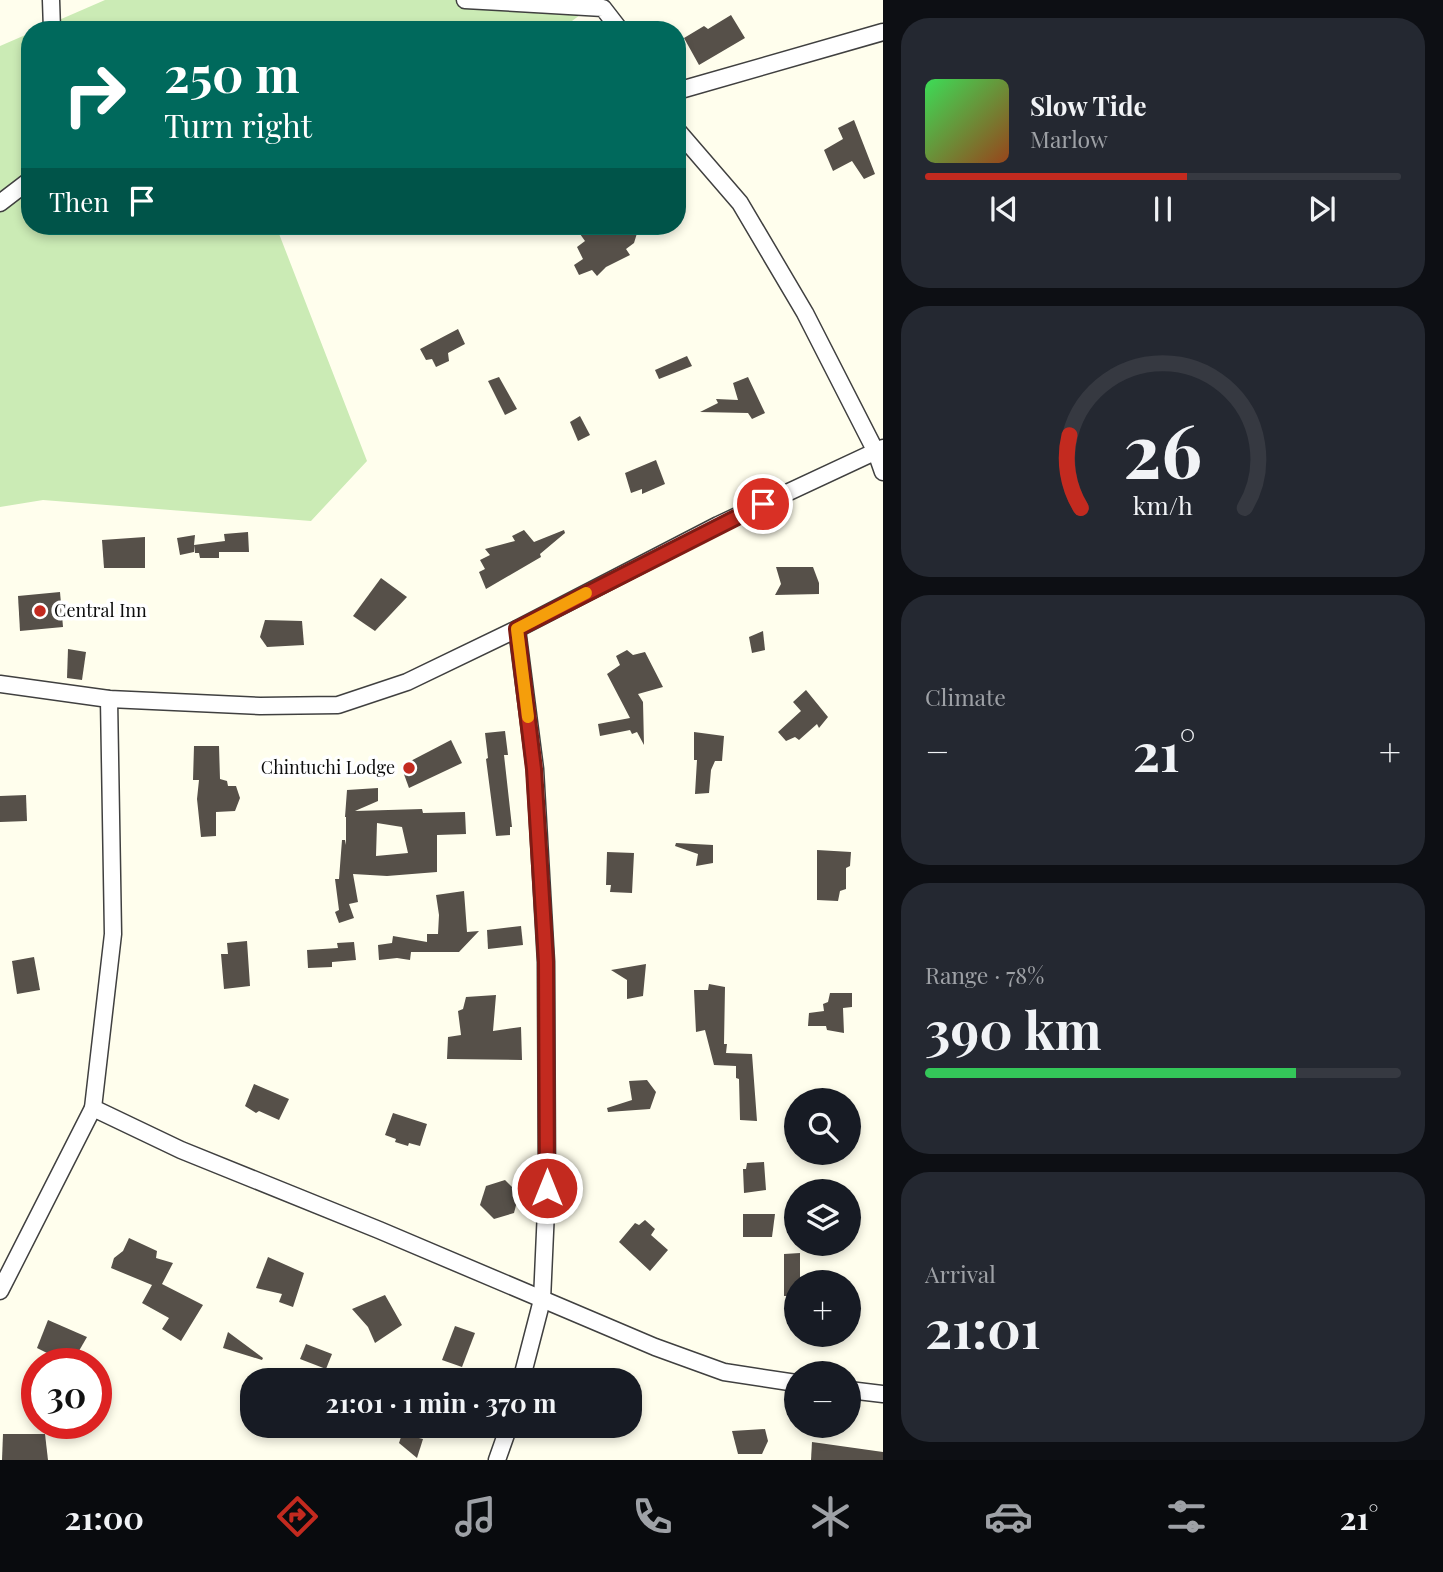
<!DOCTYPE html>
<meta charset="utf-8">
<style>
:root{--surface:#171b24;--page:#242831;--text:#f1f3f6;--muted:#9ea1a6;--line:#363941;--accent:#c32a1f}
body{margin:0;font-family:"Playfair Display",serif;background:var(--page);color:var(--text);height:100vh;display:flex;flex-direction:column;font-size:26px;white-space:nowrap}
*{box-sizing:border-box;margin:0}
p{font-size:23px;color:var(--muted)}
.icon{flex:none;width:38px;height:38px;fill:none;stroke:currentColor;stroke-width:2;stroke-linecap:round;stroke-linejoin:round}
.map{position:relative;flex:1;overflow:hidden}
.drawer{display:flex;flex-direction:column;gap:18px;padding:18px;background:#0d0f14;width:560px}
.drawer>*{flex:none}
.hud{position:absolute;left:21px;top:21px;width:665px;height:214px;border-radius:28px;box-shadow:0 4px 10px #0003;background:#00695c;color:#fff;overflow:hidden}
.buttons{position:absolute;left:784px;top:1088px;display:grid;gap:14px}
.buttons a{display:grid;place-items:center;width:77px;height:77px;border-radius:50%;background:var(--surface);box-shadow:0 4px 10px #0003;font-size:35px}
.speed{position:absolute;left:21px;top:1348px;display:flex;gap:14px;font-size:35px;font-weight:700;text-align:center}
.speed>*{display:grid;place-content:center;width:91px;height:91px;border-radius:50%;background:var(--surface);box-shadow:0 4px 10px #0003;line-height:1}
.speed .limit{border:10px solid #d22;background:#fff;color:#111}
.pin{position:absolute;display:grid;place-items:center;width:60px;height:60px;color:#fff;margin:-30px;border:4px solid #fff;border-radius:50%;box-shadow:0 2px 7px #0007}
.me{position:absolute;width:77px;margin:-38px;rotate:0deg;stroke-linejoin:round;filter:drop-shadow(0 0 5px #0008)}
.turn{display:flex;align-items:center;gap:24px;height:147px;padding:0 28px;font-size:32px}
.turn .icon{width:91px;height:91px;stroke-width:2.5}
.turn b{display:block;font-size:49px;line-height:60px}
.then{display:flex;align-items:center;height:66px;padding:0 28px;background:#0003;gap:14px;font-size:26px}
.big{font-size:52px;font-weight:700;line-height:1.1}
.drawer .card{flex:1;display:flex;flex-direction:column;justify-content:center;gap:10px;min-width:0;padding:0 24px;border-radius:28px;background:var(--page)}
.drawer .dial{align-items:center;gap:0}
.dial svg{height:182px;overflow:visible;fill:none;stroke:var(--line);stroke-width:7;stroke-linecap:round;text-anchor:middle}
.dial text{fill:var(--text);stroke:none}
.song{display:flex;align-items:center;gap:21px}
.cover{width:84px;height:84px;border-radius:10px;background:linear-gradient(135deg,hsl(130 70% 55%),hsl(20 70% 35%))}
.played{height:7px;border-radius:4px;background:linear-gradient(90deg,var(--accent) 55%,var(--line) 55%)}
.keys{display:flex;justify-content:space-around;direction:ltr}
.heat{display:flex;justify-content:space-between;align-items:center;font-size:38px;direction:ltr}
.charge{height:10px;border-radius:5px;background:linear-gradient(90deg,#34c759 78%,var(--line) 0)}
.trip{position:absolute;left:240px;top:1368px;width:402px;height:70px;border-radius:28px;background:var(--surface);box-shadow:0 4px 10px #0003;font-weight:700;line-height:70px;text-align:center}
.dock{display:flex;height:112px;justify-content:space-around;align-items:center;background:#090b0e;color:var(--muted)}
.dock .icon{width:49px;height:49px}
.dock .current{color:var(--accent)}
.dock b{font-size:32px;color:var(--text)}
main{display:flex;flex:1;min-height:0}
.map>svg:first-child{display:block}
.green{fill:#cbebb5}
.building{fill:#565049;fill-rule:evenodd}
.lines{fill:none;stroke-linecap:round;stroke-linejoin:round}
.street-casing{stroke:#404040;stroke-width:19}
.street{stroke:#fff;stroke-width:16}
.route-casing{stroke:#7f1b14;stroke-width:18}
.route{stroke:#c32a1f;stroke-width:12}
.slow{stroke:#f59e0b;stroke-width:12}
.poi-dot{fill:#c32a1f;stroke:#fff;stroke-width:2.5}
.labels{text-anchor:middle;stroke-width:7;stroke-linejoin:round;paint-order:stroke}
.poi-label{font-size:18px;fill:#0d0d0d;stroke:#fff;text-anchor:start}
</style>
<main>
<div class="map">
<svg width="883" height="1460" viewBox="0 0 883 1460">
<rect width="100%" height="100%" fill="#fffeed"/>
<g class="green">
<path d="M105,0h495l-40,30h-524z"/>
<path d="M30,33v193h246l91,235 -56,60 -268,-21 -43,7v-461z"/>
</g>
<g class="building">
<path d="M731,15l14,23 -46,27 -15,-27 20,-12 4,3z"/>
<path d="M854,120l21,54 -11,5 -12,-18 -19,10 -9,-21 19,-11 -5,-11z"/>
<path d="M595,226h39l4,4 -4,13 -8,6 4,6 -24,12 -9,9 -5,-6 -13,5 -5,-10 9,-6 -6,-12 8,-6 -5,-7z"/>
<path d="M458,329l7,15 -17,9 1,8 -13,6 -4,-8 -6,1 -6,-11z"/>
<path d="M687,356l5,10 -33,13 -4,-9z"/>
<path d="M499,377l18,32 -12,6 -17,-34z"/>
<path d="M748,377l17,36 -13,6 -4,-6 -48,-1 18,-9 -2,-4 22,1 -5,-17z"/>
<path d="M580,416l10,19 -12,6 -8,-19z"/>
<path d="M656,460l9,24 -23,10v-5l-11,4 -6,-20z"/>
<path d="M524,530l10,12 30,-12 1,3 -25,21 1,3 -55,32 -7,-17 6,-3 -5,-9 10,-5 -5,-6 30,-8 -3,-5z"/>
<path d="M248,532l1,20h-30v6h-19l-1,-5h-4l-1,-8v7l-14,3 -3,-17 18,-3 -1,10 31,-4 -1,-7z"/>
<path d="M145,537v31h-41l-2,-28z"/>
<path d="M776,567h37l6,16v11l-44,1 6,-11z"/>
<path d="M381,578l26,19 -32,34 -22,-15z"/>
<path d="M60,592l3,35 -43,4 -2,-35z"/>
<path d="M265,620l37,1 2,24 -37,2 -7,-10z"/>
<path d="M763,631l2,19 -13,3 -3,-16z"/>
<path d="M68,649l18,3 -4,28 -15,-2z"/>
<path d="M627,650l6,5 12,-3 18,35 -25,7 5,8 1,43 -7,-13 -5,2 -2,-4 -30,6 -2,-12 32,-6 -23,-44 13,-9 -4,-9z"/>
<path d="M806,690l22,27 -9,11 -2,-4 -18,16 -4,-3 -9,4 -8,-9 23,-21 -8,-9z"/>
<path d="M505,731l3,24h-4l8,72h-2v8l-14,1 -10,-77 2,-1 -3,-25z"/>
<path d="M694,732l30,4 -2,25h-7l-4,9 -2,23 -14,1 2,-34h-3z"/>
<path d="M451,740l11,23 -53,25 -8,-22z"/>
<path d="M194,746h25l1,33 7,2 1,5h8l4,12 -5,13 -19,1v24l-15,1 -4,-38 2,-19h-6z"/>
<path d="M378,788v13l-23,10 67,-2 1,4 42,-1 1,22 -29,1v37l-50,4 -34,-2 5,28 -9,2 5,14 -15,5 -4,-11 4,-2 -4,-31h4l3,-39h3l1,5v-28h-1l2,-27zM377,823l25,4 6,26 -32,3z"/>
<path d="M26,795l1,26 -27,1v-26z"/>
<path d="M676,843l37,2v18l-17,3 2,-12 -23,-8z"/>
<path d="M817,850l34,2 -1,14 -4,2v21l-6,2 -2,10 -21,-1z"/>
<path d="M607,852l27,1 -2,40 -22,-1 1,-7h-5z"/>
<path d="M464,891l3,41 12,-1 -20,21h-48l-1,8 -13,-2 -18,2 -1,-15 14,-2 1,-7 34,6v-8h11l1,-19 -3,-20z"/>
<path d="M521,926l2,19 -35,4 -1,-19z"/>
<path d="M247,941l3,45 -26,3 -3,-35h7l-1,-11z"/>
<path d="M354,942l2,18 -24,2v5l-24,1 -1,-18 31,-2 -1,-5z"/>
<path d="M34,957l6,33 -23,4 -5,-33z"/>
<path d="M646,964l-3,32 -16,3v-19l-16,-10z"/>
<path d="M709,984l16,3 -1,57h3l-1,9 26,1 5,67 -17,-1 -1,-41 -3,-1v-12l-22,-1 -9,-35 -9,2 -2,-42h14z"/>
<path d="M830,993h22v14l-9,1 1,25 -17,-3 -1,-4h-18l1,-13 15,-2 -1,-7 5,-2z"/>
<path d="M496,995l-3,36 28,-4 1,33 -75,-1 1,-22 13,-2 -3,-24 5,-2 3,-12z"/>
<path d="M647,1080l9,12 -6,17 -42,3 -1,-4 25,-8 -3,-19z"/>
<path d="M254,1084l35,15 -10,21 -20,-9 -3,2 -11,-7z"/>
<path d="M393,1113l34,11 -7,22 -11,-3 -1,3 -13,-4 1,-3 -11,-4z"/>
<path d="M764,1162l2,28 -22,3 -1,-24h3l1,-6z"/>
<path d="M505,1180l14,14 -5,19 -20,6 -14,-14 6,-19z"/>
<path d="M743,1214h32l-3,23h-29z"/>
<path d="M645,1220l10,9 -4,6 17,15 -18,21 -31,-29 16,-19 4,2z"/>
<path d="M129,1238l28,13 -1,7 17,5 -11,21 41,21 -22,36 -19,-12 7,-11 -27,-15 10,-18 -41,-17 3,-10 9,-7z"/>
<path d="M800,1253v30h-4v13h-12v-42z"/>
<path d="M268,1257l36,16 -11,34 -14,-5 3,-8 -26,-6z"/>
<path d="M385,1295l17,30 -27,18 -7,-16 -16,-18z"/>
<path d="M48,1320l39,17 -15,26h-5l-30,-15z"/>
<path d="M455,1326l20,7 -13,34 -20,-7z"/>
<path d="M228,1332l35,26 -1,2 -39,-12z"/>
<path d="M306,1344l26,10 -6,15 -26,-10z"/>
<path d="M765,1429l3,12 -6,13h-24l-6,-23z"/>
<path d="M3,1434h42l3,26h-46z"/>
<path d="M402,1434l21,5 -6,19 -18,-15z"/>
<path d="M812,1442l71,10v8h-72z"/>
</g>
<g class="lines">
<defs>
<g id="street">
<path d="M51,0l1,30"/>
<path d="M465,0l138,8 17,22"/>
<path d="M677,91l206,-59"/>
<path d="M677,130l63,73 65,110 71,139 7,20"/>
<path d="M0,203l30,-23"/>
<path d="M517,629l18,140 11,193 1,225 -5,113 -21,81"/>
<path d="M0,684l109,15 151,7 78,-1 69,-23 110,-53 201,-104 165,-77"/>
<path d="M109,699l4,235 -20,174 88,42 198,80 276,117 69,25 72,11"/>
<path d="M0,1291l93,-183"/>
<path d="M849,1390l34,4"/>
<path d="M497,1460l12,-34"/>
</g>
</defs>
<use href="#street" class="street-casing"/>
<use href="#street" class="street"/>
</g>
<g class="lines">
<defs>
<path id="route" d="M547,1188l-1,-226 -12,-193 -17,-140 246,-125"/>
</defs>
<use href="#route" class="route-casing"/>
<use href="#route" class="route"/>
<path class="slow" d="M528,717l-11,-88 69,-36"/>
</g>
<g class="poi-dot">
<circle cx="40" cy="611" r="7"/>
<circle cx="409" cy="768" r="7"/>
</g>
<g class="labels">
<g class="poi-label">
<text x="54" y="617">Central Inn</text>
<text x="395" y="774" text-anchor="end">Chintuchi Lodge</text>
</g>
</g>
</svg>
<div class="buttons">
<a><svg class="icon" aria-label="search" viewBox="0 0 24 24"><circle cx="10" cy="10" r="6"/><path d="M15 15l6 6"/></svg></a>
<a><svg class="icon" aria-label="layers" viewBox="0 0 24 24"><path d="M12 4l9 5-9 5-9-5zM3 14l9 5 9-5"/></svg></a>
<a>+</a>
<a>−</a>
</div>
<div class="speed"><div class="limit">30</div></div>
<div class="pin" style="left:763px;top:504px;background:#d93025"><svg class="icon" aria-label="arrive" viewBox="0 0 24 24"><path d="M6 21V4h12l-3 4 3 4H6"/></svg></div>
<svg class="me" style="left:547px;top:1188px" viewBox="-20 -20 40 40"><circle r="17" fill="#c32a1f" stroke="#fff" stroke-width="3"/><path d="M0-11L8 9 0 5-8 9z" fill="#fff"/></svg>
<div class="trip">21:01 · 1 min · 370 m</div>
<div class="hud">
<div class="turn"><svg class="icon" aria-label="right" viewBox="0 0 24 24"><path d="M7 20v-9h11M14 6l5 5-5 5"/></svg><div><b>250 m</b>Turn right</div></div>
<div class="then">Then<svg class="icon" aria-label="arrive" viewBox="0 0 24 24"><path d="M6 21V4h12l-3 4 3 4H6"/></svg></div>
</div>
</div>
<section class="drawer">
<div class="card">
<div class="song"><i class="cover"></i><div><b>Slow Tide</b><p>Marlow</p></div></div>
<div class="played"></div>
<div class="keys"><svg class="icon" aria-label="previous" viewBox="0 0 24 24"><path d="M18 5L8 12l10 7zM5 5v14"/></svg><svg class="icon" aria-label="pause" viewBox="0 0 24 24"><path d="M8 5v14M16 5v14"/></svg><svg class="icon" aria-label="next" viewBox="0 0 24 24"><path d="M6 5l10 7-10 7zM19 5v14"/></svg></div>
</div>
<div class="card dial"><svg viewBox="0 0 100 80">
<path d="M14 69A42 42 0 1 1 86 69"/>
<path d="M14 69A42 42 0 0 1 9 37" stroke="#c32a1f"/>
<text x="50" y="56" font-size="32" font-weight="700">26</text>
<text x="50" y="72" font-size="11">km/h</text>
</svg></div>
<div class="card"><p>Climate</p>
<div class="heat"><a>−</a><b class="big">21°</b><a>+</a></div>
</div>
<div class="card"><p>Range · 78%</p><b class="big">390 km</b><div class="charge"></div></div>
<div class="card"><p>Arrival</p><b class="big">21:01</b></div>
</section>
</main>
<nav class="dock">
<b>21:00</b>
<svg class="icon current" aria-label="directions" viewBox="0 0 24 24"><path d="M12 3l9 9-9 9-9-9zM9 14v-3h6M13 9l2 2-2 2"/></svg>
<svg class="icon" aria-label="music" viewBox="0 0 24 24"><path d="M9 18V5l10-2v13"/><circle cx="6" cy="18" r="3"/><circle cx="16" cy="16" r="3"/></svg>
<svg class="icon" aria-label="phone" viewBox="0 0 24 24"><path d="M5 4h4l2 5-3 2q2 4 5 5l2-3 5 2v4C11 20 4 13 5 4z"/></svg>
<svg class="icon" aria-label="climate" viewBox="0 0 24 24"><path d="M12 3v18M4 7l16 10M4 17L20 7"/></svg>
<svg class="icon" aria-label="car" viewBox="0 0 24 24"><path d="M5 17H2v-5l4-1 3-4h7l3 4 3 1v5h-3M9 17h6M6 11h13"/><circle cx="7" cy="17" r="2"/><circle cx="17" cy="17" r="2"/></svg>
<svg class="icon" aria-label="filters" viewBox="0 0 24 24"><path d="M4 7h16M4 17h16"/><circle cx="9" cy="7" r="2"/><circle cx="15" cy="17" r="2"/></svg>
<b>21°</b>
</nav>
